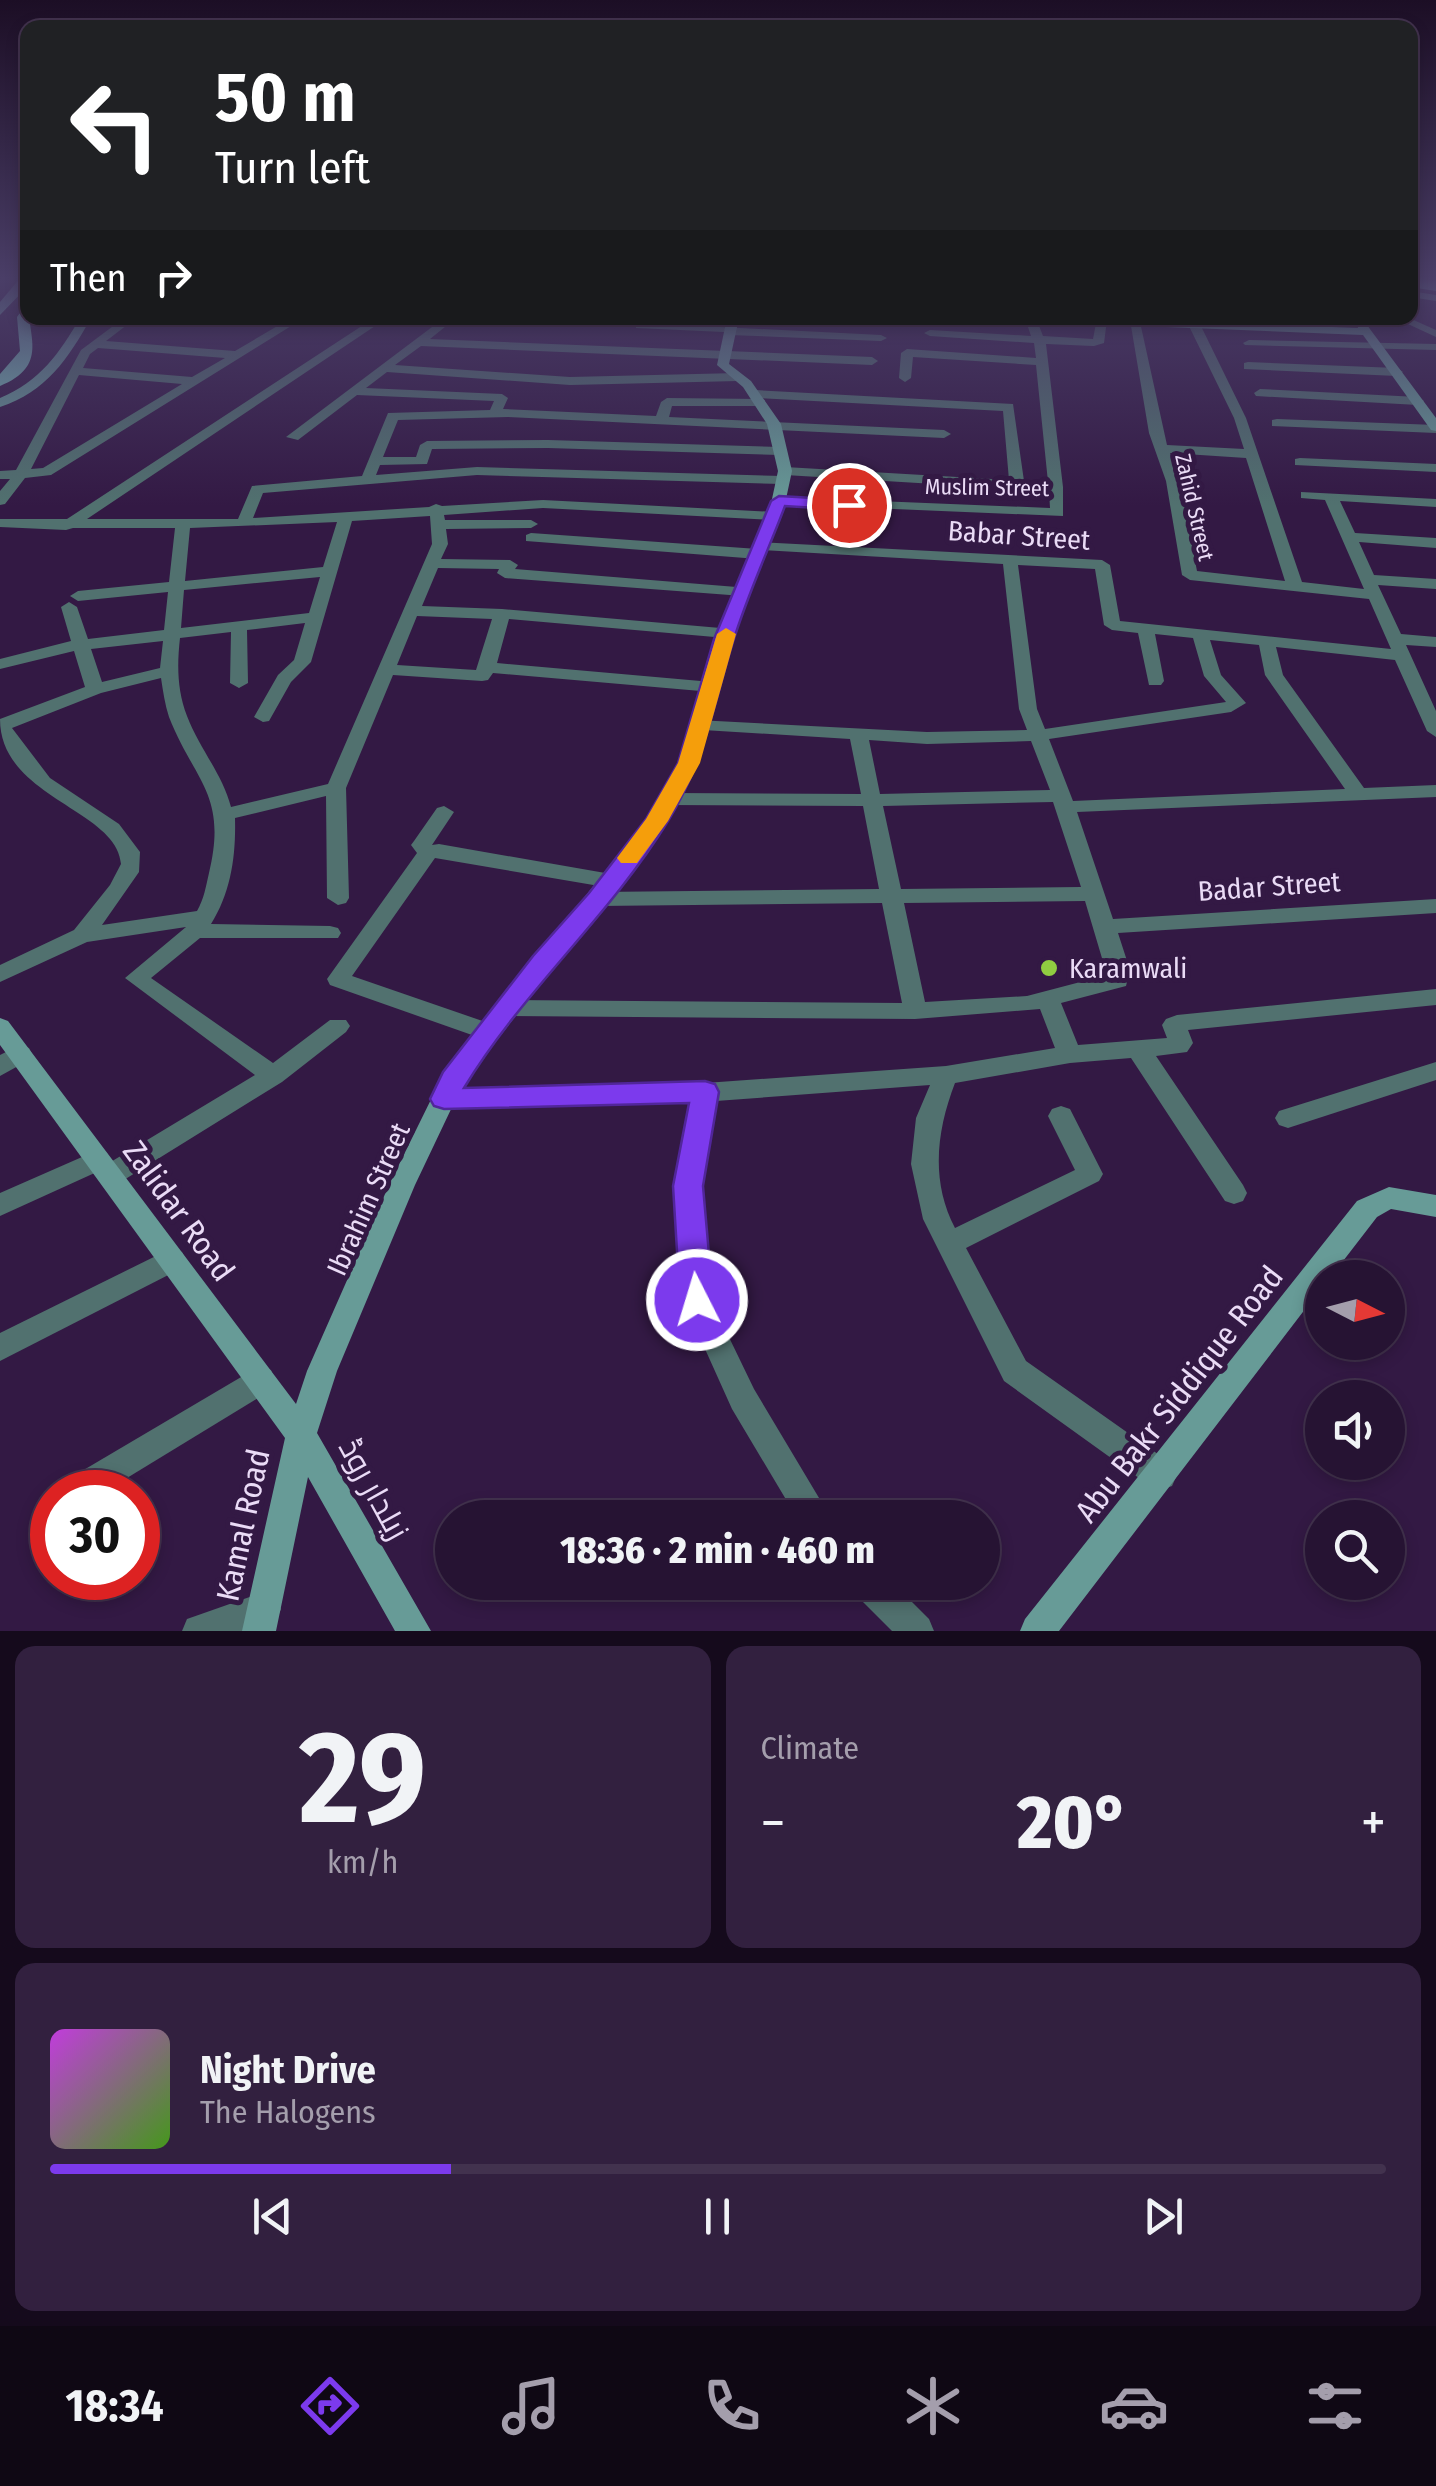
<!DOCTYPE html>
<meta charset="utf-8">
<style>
:root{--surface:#261333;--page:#32203f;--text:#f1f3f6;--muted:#a49eac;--line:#42324e;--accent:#7c3aed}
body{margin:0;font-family:"Fira Sans Condensed",Cairo,sans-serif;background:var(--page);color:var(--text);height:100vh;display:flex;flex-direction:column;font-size:38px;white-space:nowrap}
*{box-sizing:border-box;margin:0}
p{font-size:32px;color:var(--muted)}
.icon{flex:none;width:55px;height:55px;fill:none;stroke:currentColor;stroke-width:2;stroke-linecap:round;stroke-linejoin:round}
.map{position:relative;height:1631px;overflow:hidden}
.details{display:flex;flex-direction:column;gap:15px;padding:15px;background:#150a1c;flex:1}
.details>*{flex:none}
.guide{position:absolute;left:20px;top:20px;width:1398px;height:305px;border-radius:20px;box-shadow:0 5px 15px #0003,0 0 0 2px var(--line);background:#202124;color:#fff;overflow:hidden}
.needle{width:65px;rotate:96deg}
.buttons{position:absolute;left:1305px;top:1260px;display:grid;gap:20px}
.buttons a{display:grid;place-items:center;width:100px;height:100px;border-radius:50%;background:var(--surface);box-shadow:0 5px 15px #0003,0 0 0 2px var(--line);font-size:50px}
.speed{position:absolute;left:30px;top:1470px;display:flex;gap:20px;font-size:50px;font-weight:700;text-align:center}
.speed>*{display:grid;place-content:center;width:130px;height:130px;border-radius:50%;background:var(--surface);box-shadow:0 5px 15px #0003,0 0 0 2px var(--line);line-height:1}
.speed .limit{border:15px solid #d22;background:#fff;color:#111}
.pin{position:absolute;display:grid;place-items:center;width:85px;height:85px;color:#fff;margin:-42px;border:5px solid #fff;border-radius:50%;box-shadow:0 2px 10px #0007}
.me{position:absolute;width:110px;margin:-55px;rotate:355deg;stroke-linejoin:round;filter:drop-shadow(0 0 8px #0008)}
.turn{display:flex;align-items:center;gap:35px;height:210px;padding:0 30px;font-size:45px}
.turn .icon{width:130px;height:130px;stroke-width:2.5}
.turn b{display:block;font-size:70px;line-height:85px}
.then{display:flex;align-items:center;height:95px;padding:0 30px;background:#0003;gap:20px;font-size:38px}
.big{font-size:75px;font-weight:800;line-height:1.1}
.details .tile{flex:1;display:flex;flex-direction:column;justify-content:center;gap:15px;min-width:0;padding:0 35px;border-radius:20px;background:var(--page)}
.details .dial{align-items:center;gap:0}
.dial b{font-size:130px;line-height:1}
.song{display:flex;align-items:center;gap:30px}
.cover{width:120px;height:120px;border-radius:15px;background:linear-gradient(135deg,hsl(290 70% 55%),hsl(100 70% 35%))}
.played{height:10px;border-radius:5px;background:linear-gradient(90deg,var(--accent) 30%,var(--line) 30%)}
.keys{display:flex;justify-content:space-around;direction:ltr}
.heat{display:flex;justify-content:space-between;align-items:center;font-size:55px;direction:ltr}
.details .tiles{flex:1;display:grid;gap:15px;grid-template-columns:1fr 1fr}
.tile:last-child{grid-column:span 2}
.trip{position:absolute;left:435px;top:1500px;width:565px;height:100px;border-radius:50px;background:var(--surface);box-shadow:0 5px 15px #0003,0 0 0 2px var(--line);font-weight:800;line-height:100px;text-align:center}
.menu{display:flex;height:160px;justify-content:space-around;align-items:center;background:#0f0814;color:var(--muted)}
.menu .icon{width:70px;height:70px}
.menu .current{color:var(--accent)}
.menu b{font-size:45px;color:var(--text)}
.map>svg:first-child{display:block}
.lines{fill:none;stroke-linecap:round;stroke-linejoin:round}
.street{fill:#51716f;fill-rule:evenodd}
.secondary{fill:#679b97;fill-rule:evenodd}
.primary{fill:#78bcb7;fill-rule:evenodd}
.highway{fill:#86d9d4;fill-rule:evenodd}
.route{fill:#7c3aed;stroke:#51269a;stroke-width:2.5}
.slow{fill:#f59e0b}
.poi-dot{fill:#90cd41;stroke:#331944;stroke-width:4}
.labels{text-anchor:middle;stroke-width:10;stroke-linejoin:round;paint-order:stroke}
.far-street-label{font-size:22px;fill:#eadbf6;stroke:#331944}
.street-label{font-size:28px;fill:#eadbf6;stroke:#331944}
.poi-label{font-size:28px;fill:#eadbf6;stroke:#331944;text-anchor:start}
.near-street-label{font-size:32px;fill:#eadbf6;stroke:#331944}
</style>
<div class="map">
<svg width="1436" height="1631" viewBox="0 0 1436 1631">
<rect width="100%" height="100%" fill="#331944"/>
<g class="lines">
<g class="street">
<path d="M124,318h12l-30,23 129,10 56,-33h13l-253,157 -26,3 -20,26 -5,1v-14l10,-12h-10v-8l16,-1 65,-120zM98,348l127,10 -33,19 -109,-9 7,-14zM79,375l103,9 -139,84 -12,1z"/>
<path d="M374,318h13l-300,201h151l14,-33 110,-10 26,-63 102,-3 4,-9 -137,-6 -59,45 -12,-3 158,-119h12l-26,21 442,18 6,4 -6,4 -451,-19 -26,19 175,12 168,-4 6,4 -6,4 -168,4 -183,-13 -21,16 136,6 6,4 -5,11 153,7 5,-14 6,-4 94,1 4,1v6h-93l-3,11 275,13 7,4 -7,4 -436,-21 -110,3 -15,37h33l4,-12 7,-4 121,-1 232,7 7,4 -7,4 -232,-7 -116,1 -5,15 -47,1 -4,10 101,-8 306,9 7,4 -7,4 -306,-9 -214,18 -10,25 176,-11 7,-3 6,2 101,-6 232,12 7,4 -7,4 -232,-12 -99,7 1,5h86l7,4 -7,4 -85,1 2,15 -7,15 69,1 8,5 -3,4 234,19v6l-6,2 -238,-18 -8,-5 2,-4 -61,-1 -16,38 80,3 230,20v8l-6,1 -217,-19 -12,44 215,19 9,5 -9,5 -219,-19 -5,7 -6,1 -89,-6 -47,113 3,110 -3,5 -8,2 -11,-7 -1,-102 -91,22c1,38 -4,74 -24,106l119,2 8,2 3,5 -3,5h-138l-49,40 122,85 57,-43h16l4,6 -4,6 -64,50 -163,101 -9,4 -9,-4 -4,-7 2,-5 -99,45v-23l98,-43 9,3 2,10 146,-88 -130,-97 61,-51 -99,15 -87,40v-17l74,-35 36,-45 11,-21c-4,-55 -121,-66 -121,-145l85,-32 -11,-36 -74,18v-10l71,-18 -10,-34 8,-5 8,5 11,32 76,-9 4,-38 -90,9 -8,-5 8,-5 91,-9 6,-54h-102l-7,2 -66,-3v-8h67zM430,516l2,28 -104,240 -97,23c-9,-34 -32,-59 -44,-91 -10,-26 -10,-51 -7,-78l51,-6 -1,51 9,5 9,-5 -1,-53 58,-7 -11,37 -16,15 -24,42 9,5 6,-1 22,-39 20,-20 41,-141zM337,522l-14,45 -138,14 5,-53zM320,577l-11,36 -128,15 3,-38zM417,616l75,3 -16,51 -79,-5zM163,641l-3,27 -58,14 -11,-33zM161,678c2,13 4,27 8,39 25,64 59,77 40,156 -3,13 -5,26 -12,38l-95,14 37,-53 1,-20 -21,-28 -69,-46 -38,-50 89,-35z"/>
<path d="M1025,318h11l7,18 50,3 4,-21 10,2 -3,23 -10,3 -48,-2 17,143v29l-289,-12v-6l5,-1 271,11 -1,-17 -264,-16 -7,-4 7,-4 224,13 -6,-69 -248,-13 -6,-4 6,-4 258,14 11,77 24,1 -12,-117 -123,-8 -2,21 -6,4 -6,-4 2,-25 6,-4 129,9 -2,-15 -104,-7 -6,-3 6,-3 101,6z"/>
<path d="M1185,318h12l49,100 56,164 62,7 -39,-89 -24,-2v-6l135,7v8l-96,-6 15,32 81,5v10l-77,-6 15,33 62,4v10l-58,-4 23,49 35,3v10l-30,-2 30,66v26l-9,-6 -32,-71 -119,-13 7,28 81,113 72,-3v12l-359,15 36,107 323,-20v14l-318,20 12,37 -4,16 -65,17 17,42 89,-7 -5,-13 4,-6 11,-4 259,-26v16l-248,25 5,13 -6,9 -31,4 87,129 4,8 -4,8 -9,3 -9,-3 -94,-143 -61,5 -115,20c-18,47 -25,97 0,145l120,-58 -27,-54 4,-7 9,-3 9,3 33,65 -4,7 -133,67 60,113 146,103 5,11 -5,11 -11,4 -11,-4 -146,-105 -81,-162 -12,-55 5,-46 14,-33 -214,16 -15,85 10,114 43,89 77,129h-34l-65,-109 -49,-109 -8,-114 16,-84 -247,6 -9,-2 -4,-7 4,-7 9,-2 261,-7 241,-17 109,-18 -15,-39 -125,10 -408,-3 -8,-2 -4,-6 4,-6 8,-2 395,3 -20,-100 -284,3 -11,-7 11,-7 281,-3 -16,-83 -194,-1 -10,-6 10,-6 192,1 -11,-55 -147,-9 -6,-2 -3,-4 3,-4 230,12 100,-2 -8,-21 -16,-145 -241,-14 -5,-2v-6l345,18 8,5 10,56 271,28 -22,-50 -179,-19 -8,-5 -16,-94 -17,-48 -19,-113 10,2 27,123 77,4 -10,-31zM1170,453l76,5 39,123 -88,-10 -17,-90zM1018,565l77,4 9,56 8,5 26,3 11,52h12l3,-4 -9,-47 38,4 11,38 22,26 -181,27 -8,-20zM1210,640l49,5 6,30 80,114 -272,12 -24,-62 182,-27 15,-9 -25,-28zM869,740l58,4 104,-3 19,49 -170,4zM1053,802l28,85 -180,2 -18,-83zM1085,901l22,74 -80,21 -102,6 -21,-99z"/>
<path d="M1395,318h14l27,12v7z"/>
<path d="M640,323l241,12 6,3 -6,3 -151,-6 -6,-3 -88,-4v-4z"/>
<path d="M1249,340l187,4v6l-191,-5 -2,-2z"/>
<path d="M1248,362l149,6 6,4 -6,4 -153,-7v-6z"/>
<path d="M1260,389l158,8 6,4 -6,4 -162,-9 -2,-3z"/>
<path d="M1277,419l159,6v8l-164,-7v-6z"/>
<path d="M1300,458l136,6v8l-141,-7v-6z"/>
<path d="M531,533l227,16 8,5 -8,5 -232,-18v-6z"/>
<path d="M444,806l10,6 -22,33 7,-1 172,30 11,7 -11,7 -176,-30 -83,118 145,50 4,6 -4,6 -8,3 -159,-56 -3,-6 90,-126 -6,-8 3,-4 23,-33z"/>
<path d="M20,1045l9,3 3,6 -3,6 -29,16v-21z"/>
<path d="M1436,1062v18l-148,48 -9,-3 -4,-7 4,-7z"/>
<path d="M172,1248l10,4 4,8 -4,8 -182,93v-28z"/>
<path d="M260,1366l11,4 4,10 -4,10 -167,102h-44l5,-11z"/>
<path d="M850,1582h42l37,37 5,12h-42l-37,-37z"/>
<path d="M264,1592l12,5 5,12 -5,12 -26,10h-68l5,-12z"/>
</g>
<g class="secondary">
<path d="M1411,277h25v6z"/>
<path d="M1410,291l26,4v6l-26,-4z"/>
<path d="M80,318h11c-23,41 -45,74 -91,89v-9c40,-17 59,-44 80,-80z"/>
<path d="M727,318h12l-10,46 22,17 30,43 11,47 -9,42 -51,126 -33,124 -36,62 -200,259 -48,101 -78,186 -20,62 114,198h-36l-87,-154 -32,154h-34l43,-193 -285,-393v-27l8,3 288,383 11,-33 82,-186 55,-112 203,-254 32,-56 37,-124 53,-126 9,-42 -11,-47 -24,-37 -26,-22z"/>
<path d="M1007,318h78l273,10 -2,-7h8l72,97v13l-5,-1 -68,-95 -350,-14z"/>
<path d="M1389,1187l47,8v22l-45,-8 -14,8 -47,61h-8v9l-263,344h-39l5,-12 332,-418z"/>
</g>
<g class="primary">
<path d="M21,277h7v9l-28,29v-13z"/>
<path d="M28,302c0,35 21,64 -28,84v-12l20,-23 -3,-34z"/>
</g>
<path class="highway" d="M1410,277l26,4v10l-26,-4z"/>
</g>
<linearGradient id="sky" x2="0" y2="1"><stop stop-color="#1c0e25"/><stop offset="0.55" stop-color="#4a3e67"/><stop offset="1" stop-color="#4a3e67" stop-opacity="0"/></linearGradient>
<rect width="1436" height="506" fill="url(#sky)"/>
<path class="route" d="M779,496l70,4 8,5 -8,5 -64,-4c-17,45 -38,90 -52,136 -20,65 -28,119 -65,179 -58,95 -146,171 -204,267l241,-7 10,3 4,8 -16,94 10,114 -5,10 -11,4 -12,-4 -5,-10 -7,-114 16,-83 -245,6 -10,-3 -4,-7 13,-27 90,-116 56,-63 57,-74 32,-56 36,-124 57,-138z"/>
<path class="slow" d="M726,628l10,6 -36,129 -32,58 -31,42h-16l-4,-5 29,-39 32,-56 39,-129z"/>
<circle class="poi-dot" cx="1049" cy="968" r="10"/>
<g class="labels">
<g class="far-street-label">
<text transform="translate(987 487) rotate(1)" y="8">Muslim Street</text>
<text transform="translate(1195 507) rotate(77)" y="8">Zahid Street</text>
</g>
<g class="street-label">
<text transform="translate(1019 535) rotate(4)" y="10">Babar Street</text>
<text transform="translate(1269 886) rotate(-4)" y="10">Badar Street</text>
<text transform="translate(368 1199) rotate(-66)" y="10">Ibrahim Street</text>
</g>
<g class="poi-label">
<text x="1069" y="978">Karamwali</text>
</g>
<g class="near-street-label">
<text transform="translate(179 1211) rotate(54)" y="11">Zalidar Road</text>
<text transform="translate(1179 1394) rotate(-52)" y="11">Abu Bakr Siddique Road</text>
<text transform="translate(374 1489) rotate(61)" y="11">زیلدار روڈ</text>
<text transform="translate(243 1525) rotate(-78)" y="11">Kamal Road</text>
</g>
</g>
</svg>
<div class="buttons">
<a><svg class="needle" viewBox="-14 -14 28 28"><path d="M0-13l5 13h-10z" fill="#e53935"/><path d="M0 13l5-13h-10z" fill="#a49eac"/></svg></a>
<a><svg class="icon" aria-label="sound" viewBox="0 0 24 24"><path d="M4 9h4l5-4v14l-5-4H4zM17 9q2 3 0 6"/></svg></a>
<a><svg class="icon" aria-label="search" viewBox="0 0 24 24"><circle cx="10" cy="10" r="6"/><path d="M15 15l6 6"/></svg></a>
</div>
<div class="speed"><div class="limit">30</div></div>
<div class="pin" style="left:849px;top:505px;background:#d93025"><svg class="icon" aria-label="arrive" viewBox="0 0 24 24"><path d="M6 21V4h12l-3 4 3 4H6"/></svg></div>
<svg class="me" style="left:697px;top:1300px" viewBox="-20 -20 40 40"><circle r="17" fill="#7c3aed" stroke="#fff" stroke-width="3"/><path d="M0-11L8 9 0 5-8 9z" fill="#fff"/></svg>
<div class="trip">18:36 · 2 min · 460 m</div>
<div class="guide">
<div class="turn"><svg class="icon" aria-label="left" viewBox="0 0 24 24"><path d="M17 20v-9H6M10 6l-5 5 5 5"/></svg><div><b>50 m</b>Turn left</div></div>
<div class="then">Then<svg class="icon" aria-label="right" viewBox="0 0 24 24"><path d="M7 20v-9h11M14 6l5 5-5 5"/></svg></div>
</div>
</div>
<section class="details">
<div class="tiles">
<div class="tile dial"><b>29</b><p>km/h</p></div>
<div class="tile"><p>Climate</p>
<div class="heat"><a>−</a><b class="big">20°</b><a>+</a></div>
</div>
<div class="tile">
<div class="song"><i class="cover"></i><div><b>Night Drive</b><p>The Halogens</p></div></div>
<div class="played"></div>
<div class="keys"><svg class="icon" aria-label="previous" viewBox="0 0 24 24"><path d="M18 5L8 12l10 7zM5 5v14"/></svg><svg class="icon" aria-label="pause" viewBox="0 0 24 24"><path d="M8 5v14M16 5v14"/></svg><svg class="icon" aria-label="next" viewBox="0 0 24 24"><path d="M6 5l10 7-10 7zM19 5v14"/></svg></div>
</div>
</div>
</section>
<nav class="menu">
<b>18:34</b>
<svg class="icon current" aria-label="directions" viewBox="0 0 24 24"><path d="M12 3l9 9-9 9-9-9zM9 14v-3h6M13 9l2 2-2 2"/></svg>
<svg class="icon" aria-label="music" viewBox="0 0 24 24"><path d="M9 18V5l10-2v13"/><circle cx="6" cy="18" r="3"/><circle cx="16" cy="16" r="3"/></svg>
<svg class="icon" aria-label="phone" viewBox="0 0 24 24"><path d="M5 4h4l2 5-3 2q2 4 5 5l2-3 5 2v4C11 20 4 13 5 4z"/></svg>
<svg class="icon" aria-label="climate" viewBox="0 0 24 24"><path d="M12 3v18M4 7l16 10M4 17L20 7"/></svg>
<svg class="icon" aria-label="car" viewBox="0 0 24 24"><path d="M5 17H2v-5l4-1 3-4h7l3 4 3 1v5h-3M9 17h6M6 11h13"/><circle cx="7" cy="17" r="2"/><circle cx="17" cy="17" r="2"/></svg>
<svg class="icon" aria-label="filters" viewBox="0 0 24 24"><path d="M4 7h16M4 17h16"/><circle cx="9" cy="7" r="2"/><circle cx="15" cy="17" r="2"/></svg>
</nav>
